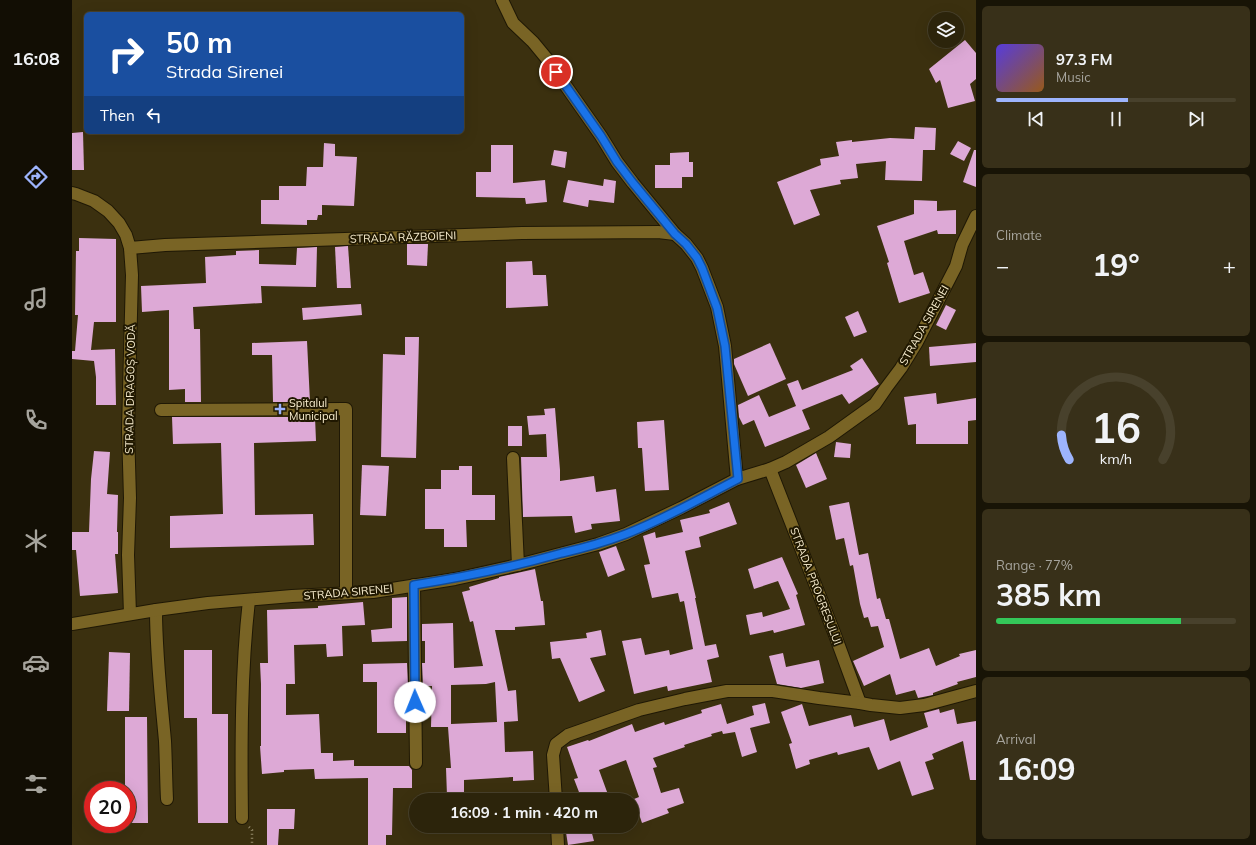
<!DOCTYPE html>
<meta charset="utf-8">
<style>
:root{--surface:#2c240b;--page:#383019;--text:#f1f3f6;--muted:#a6a49d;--line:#48412c;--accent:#9db4fd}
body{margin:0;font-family:Mulish,sans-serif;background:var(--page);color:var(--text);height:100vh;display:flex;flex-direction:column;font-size:15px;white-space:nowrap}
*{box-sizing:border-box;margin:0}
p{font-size:13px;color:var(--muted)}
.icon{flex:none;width:22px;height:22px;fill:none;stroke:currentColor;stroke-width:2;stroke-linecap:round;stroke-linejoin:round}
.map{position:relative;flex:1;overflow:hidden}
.sheet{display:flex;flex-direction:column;gap:6px;padding:6px;background:#181406;width:280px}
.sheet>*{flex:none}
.banner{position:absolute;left:12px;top:12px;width:380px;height:122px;border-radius:6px;box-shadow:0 4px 16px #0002,0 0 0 1px var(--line);background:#1a4fa0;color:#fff;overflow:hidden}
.buttons{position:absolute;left:856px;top:12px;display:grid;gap:8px}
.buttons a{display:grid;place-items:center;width:36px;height:36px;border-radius:50%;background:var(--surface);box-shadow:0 4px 16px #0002,0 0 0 1px var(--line);font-size:20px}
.speed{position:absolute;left:12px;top:781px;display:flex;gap:8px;font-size:20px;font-weight:700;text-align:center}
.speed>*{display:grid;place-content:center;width:52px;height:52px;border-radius:50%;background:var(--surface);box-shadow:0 4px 16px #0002,0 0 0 1px var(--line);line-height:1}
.speed .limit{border:6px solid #d22;background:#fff;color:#111}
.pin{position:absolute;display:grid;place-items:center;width:34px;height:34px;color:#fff;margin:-17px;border:2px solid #fff;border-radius:50%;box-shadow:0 1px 4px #0007}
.me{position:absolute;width:44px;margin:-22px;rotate:359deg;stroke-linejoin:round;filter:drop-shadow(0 0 3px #0008)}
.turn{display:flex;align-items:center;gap:14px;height:84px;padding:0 16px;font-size:18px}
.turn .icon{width:52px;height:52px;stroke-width:2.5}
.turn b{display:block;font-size:28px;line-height:34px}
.then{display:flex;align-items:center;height:38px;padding:0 16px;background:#0003;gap:8px;font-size:15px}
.big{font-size:30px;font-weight:700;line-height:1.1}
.sheet .card{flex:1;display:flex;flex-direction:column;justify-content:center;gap:6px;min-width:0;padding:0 14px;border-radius:6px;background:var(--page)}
.sheet .dial{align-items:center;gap:0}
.dial svg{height:104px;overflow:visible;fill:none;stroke:var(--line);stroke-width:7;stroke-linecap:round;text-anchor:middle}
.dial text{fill:var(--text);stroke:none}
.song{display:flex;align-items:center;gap:12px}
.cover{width:48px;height:48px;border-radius:6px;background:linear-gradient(135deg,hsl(250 70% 55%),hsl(30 70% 35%))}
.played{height:4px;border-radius:2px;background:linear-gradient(90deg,var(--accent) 55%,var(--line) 55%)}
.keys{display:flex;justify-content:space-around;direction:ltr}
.heat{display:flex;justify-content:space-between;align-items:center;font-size:22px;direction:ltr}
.charge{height:6px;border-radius:3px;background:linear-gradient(90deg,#34c759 77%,var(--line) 0)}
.trip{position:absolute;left:337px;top:793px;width:230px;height:40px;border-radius:20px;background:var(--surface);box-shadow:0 4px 16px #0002,0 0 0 1px var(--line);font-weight:700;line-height:40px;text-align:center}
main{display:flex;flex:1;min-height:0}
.tabs{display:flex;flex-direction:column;width:72px;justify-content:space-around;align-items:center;background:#120e04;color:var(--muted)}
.tabs .icon{width:28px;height:28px}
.tabs .active{color:var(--accent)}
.tabs b{font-size:18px;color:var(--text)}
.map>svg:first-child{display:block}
.building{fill:#dda9d6;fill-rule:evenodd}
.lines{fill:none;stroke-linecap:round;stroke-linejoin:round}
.minor-casing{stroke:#1f1805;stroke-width:14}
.path{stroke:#988d6d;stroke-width:2.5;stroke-dasharray:1 3;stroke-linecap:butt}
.minor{stroke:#796425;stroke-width:12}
.route-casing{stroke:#114b97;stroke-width:10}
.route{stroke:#1a73e8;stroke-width:7}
.poi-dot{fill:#9db4fd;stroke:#201801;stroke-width:1.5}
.labels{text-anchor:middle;stroke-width:4;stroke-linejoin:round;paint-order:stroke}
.street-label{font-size:11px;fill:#faefd0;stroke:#201801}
.poi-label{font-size:11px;fill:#faefd0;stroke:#201801;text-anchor:start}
</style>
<main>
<nav class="tabs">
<b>16:08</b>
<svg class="icon active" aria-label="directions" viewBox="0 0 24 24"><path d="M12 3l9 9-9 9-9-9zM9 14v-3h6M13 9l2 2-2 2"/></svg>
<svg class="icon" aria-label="music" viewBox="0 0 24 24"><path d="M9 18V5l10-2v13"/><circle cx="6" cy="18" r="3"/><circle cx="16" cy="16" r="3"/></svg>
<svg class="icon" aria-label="phone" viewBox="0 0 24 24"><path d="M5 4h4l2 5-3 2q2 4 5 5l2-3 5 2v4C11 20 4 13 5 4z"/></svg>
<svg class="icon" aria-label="climate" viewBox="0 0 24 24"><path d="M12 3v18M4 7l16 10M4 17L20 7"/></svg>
<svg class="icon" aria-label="car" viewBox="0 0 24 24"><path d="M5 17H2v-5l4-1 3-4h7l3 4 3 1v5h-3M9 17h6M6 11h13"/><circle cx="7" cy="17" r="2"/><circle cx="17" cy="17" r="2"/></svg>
<svg class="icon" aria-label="filters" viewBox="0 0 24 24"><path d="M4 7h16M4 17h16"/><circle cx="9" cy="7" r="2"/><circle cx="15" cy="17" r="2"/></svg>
</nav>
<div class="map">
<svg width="904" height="845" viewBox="0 0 904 845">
<rect width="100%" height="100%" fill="#3b300f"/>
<g class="building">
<path d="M893,40l11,13v26l-6,5 5,17 -27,7 -8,-28 -4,3 -7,-14z"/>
<path d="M843,127l21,1 -1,22h-12l-1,31 -37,-1 1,-19 -30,3 2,14 -18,2 1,4 -31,6 10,25 -26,10 -17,-43 44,-17 -1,-6 19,-3 -3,-14 16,-2v2l38,-4 24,1z"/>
<path d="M11,132l1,38h-12v-37z"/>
<path d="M886,141l13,7 -7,13 -14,-7z"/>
<path d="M252,143l11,1v12l22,1 -3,49 -32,-1v10h-4l-1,5h-10v5l-46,-1v-24h18v-14h27l1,-19h16z"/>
<path d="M419,145h22v38l32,-3 2,22 -21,2 -1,-6 -49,-1v-25h15z"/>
<path d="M482,150l13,2 -2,16 -14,-3z"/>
<path d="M902,150h2v37l-13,-5z"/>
<path d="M617,152v10h4v15h-11v11h-27v-23h15v-12z"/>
<path d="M532,179l12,2 -2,22 -25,-3 -1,7 -25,-5 5,-22 35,6z"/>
<path d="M842,200l23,1v10l19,-1v24h-18l-1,-4 -33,11 10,34 9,-3 7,21 -31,10 -12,-40 2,-1 -12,-36 37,-12z"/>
<path d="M7,238l37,1v83h-22l-3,28 24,-1 1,56h-20v-28l-2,-16 -22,-2v-8h3l3,-36h-3l1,-64h3z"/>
<path d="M335,244h21l-1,22 -20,-1z"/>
<path d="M276,246l3,42h-14l-2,-41z"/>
<path d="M245,247l-1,40 -55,-1 1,17 -69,4 1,22h6l1,73h-16v-13l-16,1v-80l-27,2 -1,-26 65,-3 -1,-26 31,-2v-4l23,-1v14l37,1 1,-17z"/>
<path d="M460,261l1,14h13l2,31 -42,2v-46z"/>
<path d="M289,304l1,11 -59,5 -1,-12z"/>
<path d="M874,305l10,5 -10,20 -10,-5z"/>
<path d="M786,311l9,21 -13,5 -9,-20z"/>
<path d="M333,337h14l-3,121 -35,-1 2,-103 22,1z"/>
<path d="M235,341l3,61h-37l-1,-47h-20v-12z"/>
<path d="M698,343l16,36 -38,17 -14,-32v-5z"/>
<path d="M904,343v19l-46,4 -1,-19z"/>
<path d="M790,358l17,26 -30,20 -7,-10 -40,16 8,19 -45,18 -11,-27 -11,5 -4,-8 -1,-12 21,-10 10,22 27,-11 -9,-22 11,-4 4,10 51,-20 -3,-4z"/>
<path d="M864,393l1,11 39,-6v22l-8,1v23h-52v-20l-8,1 -4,-28z"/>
<path d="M483,408l5,62v11l34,-5 2,16 20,-3 4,32 -29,3 1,5 -17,4 -3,-17 -49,1 -2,-60h26l-1,-23 -17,1 -2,-19 18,-1 -1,-6z"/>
<path d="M100,417h143l1,24 -62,2 1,72 58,-1 1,31 -144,3v-32l53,-2 -2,-71 -48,1z"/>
<path d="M592,420l5,70 -24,1 -3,-43h-4l-1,-26z"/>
<rect x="436" y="426" width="14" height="20"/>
<path d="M764,442l15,2 -1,14 -16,-1z"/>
<path d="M22,451l16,1 -3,42 11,1 -1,37h1v22h-3l3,39 -38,3 -4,-46h-4v-18h17l2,-53z"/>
<path d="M744,453l11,26 -21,9 -10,-23z"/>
<path d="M290,465l27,1 -3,50 -26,-1z"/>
<path d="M387,466h13v29h23v25h-29l1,27h-23v-18h-19v-40h16v-19h18z"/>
<path d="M657,502l8,22 -38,13 2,10 -16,4 11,47h-1l10,48 11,-2 3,13 -12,3 5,22 -44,9 -1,-5 -33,8 -12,-53 19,-3 4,17 24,-5 1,5 23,-6 -9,-48 -4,1 -2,-9 -26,5 -8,-33 6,-1 -7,-28 12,-4 1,6 27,-6 -3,-12 30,-7 -1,-3z"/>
<path d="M777,502l10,53 9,-2 9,46 3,-1 6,21h3l11,40 29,-11 7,18 24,-10 -1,-2 17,-4v27l-19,5 1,2 -25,9v2l-15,3 -3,-8 -19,5 -6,-21 -26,12 -11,-25 31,-14 -6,-21 -7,1 -3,-10 -4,1 -4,-14 -7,-39 -3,1 -6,-28 -8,2 -7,-34z"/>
<path d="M544,546l9,24 -17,7 -9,-25z"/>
<path d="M710,557l16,37 -2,1 9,30 -31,8 -1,-3 -23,5 -4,-20 16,-3 1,5 27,-8 -12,-28 -24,8 -6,-20z"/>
<path d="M463,569l6,32h2l2,24 -30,2v3h-20l13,61 8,-1 2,31 -14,1 1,30 28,-1 1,29 -21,1v-4l-49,3v16h-17l-1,-28h5l-3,-41h-17l1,-41h-9l-1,-23h3v-22h-3v-17l31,-1 1,45 29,-2 -10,-45 -3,1 -8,-30 8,-2 -1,-3 30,-9v-1zM423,682l2,40 -46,2v-39l35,-1z"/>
<path d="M335,597v44l-35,1 -1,-12 21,-2v-30z"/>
<path d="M291,602l2,23 -23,1 1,30 -16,1 -1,-13 -32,1 1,39h-9v31l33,-1 2,39h12v8l21,-1v6h55l3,4v18h-19l-1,47h-6v10h-18v-67l-53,1 -1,-10 -30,1v2l-22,2 -2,-28h1v-62l-1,-21h8l-1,-53 51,-2v-2z"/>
<path d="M529,630l5,25 -16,3 15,33 -26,11 -19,-44 -8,1 -2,-17 37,-4 -1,-5z"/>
<path d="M112,650h28v64h16v109h-30l-1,-105h-13z"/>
<path d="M37,652l21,1 -1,58h-22z"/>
<path d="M711,653l3,14 33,-7 5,23 -23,5 -24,-4 -8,-28z"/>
<path d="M335,663l1,23 -2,1v46h-29v-51h-14v-18z"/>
<path d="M693,703l5,20 -20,5 7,24 -15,5 -7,-25 -12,2 -1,-3 -11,3 1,2 -28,9 1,2 -32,11 4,9 -4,1 8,25 18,-5 5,15 -17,6 2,4 -27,10 -8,-24 5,-2 -13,-37 -27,10 11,30h-28l-8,-21 4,-1 -11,-31 21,-7 1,1 43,-17 3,8 29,-10 1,3 37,-12 -1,-3 20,-6 6,20 27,-9 -2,-9z"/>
<path d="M730,704l7,22 42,-11 3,12 30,-8 6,22 38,-14 -4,-14 15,-4 1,4 14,-4 3,15 19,-3v59h-6l-7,-39 -31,13 2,5 -9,3 9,27 -22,7 -12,-35 -22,9 -9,-23 -31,8 -1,-3 -28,8 1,4 -14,5 -7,-25 3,-1 -11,-31z"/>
<path d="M53,717h22l1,106h-21v-33h-2z"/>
<path d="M195,809h28l-1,20h-15l-1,16h-11z"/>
<path d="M493,826h25l4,15 -26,4z"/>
</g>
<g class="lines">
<defs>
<g id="minor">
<path d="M430,0l11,23 20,19 14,17 54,77 16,26 16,21 42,51 11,10 11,14 5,10 15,39 8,39 12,133"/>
<path d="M0,193l4,1 18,7 14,10 11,12 7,12 4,13 2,27 -4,155 2,68 -2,57 2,59"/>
<path d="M58,248l35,-3 357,-12 136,-1 17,2"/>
<path d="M89,410l185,-1v184"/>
<path d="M441,458l5,107"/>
<path d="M698,469l65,166 25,68"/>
<path d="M342,585l2,178"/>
<path d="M84,610c0,44 5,87 9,131 1,20 1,39 2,58"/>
<path d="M0,624l84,-14 52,-7 84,-7 81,-4 82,-13 63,-14 80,-21 28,-10 55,-26 56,-29 33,-10 16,-7 43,-25 46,-33 11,-16 15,-20 16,-26 39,-76 6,-21 14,-29"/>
<path d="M484,800l-3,-45 3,-11 12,-9 71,-25 46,-11 42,-8h46l46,7 41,5 11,2 29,3 24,-3 52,-14"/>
<path d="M170,818c-1,-73 -1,-146 7,-218"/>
<path d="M485,826l1,19"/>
</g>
</defs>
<use href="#minor" class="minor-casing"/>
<path class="path" d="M177,827l3,3v15"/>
<use href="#minor" class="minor"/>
</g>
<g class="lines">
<defs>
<path id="route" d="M343,702l-1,-117c50,-8 99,-18 148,-32 22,-5 43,-11 64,-19 39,-15 75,-36 112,-55l-13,-133 -8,-38 -15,-40 -5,-10 -11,-14 -11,-10 -42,-51 -16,-21 -16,-26 -45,-64"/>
</defs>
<use href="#route" class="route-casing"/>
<use href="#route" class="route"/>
</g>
<path class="poi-dot" d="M206 403h4v4h4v4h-4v4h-4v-4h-4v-4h4z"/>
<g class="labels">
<g class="street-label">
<text transform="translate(331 237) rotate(-2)" y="4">STRADA RĂZBOIENI</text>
<text transform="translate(852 325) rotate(-61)" y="4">STRADA SIRENEI</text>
<text transform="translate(58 389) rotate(-89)" y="4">STRADA DRAGOȘ VODĂ</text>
<text transform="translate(744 586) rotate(69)" y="4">STRADA PROGRESULUI</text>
<text transform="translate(276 592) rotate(-5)" y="4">STRADA SIRENEI</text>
</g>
<g class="poi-label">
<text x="217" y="407">Spitalul<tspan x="217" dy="13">Municipal</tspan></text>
</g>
</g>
</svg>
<div class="buttons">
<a><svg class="icon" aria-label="layers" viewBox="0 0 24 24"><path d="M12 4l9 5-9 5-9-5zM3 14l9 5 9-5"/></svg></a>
</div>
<div class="speed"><div class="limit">20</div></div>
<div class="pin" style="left:484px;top:72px;background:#d93025"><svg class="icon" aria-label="arrive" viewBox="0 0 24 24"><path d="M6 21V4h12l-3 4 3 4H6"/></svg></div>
<svg class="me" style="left:343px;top:702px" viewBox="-20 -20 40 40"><circle r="19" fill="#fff"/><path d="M0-13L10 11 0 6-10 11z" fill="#1a73e8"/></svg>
<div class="trip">16:09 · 1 min · 420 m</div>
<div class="banner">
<div class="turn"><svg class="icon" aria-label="right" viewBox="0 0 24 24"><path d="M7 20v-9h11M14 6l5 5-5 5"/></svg><div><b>50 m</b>Strada Sirenei</div></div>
<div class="then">Then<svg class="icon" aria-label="left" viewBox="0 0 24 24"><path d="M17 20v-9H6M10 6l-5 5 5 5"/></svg></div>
</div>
</div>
<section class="sheet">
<div class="card">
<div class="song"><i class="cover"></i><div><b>97.3 FM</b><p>Music</p></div></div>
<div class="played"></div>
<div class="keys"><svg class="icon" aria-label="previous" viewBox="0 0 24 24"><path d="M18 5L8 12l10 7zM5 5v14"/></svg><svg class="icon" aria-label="pause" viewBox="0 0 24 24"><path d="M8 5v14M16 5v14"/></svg><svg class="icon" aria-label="next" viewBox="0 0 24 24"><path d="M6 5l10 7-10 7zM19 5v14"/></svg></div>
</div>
<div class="card"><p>Climate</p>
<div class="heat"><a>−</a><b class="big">19°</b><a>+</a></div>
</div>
<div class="card dial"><svg viewBox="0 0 100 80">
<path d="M14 69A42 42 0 1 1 86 69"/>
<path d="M14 69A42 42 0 0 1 8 50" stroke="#9db4fd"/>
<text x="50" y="56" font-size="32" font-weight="700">16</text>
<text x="50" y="72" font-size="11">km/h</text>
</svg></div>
<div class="card"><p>Range · 77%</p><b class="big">385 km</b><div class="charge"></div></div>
<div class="card"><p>Arrival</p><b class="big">16:09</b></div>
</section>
</main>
